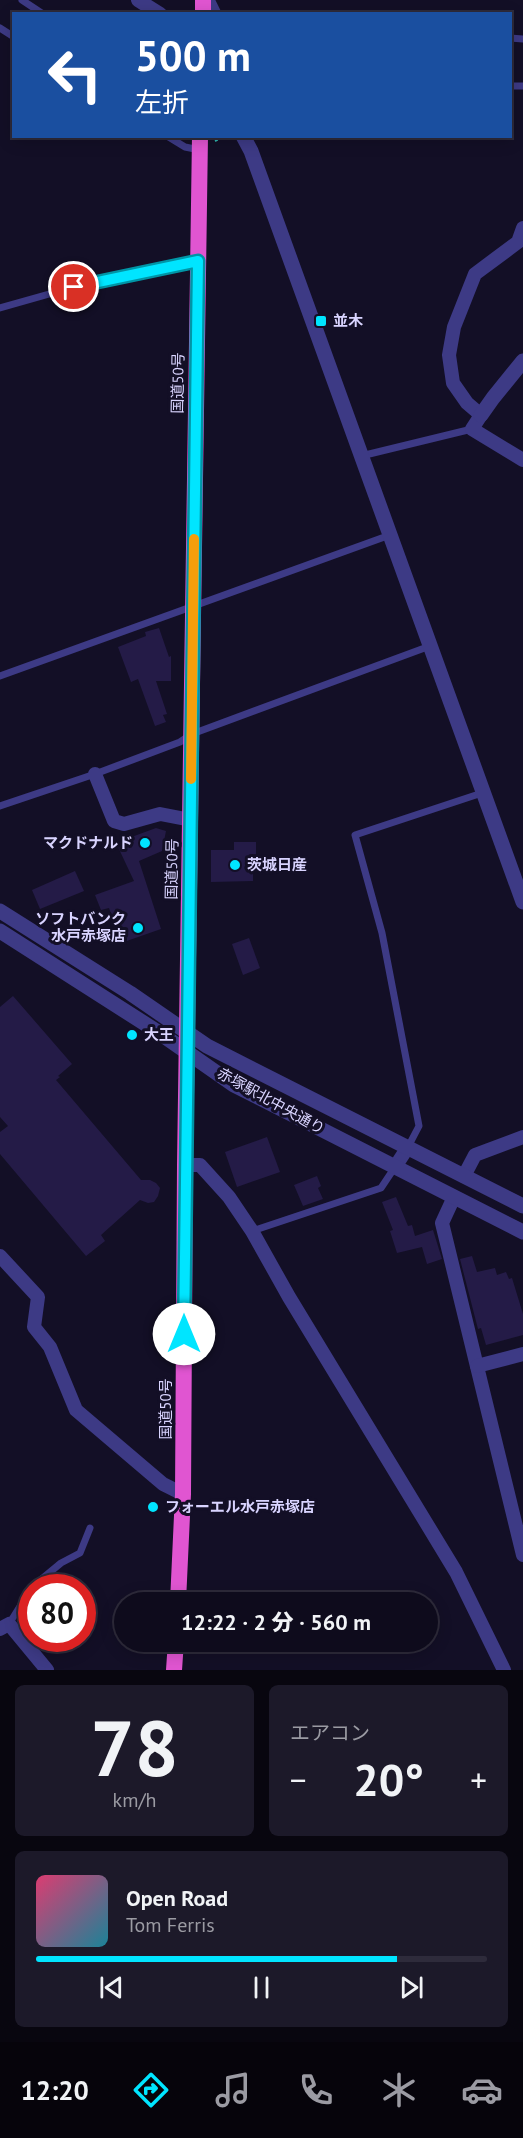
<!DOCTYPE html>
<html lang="ja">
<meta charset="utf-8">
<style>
:root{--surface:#0e0b1c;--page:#1c1929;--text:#f1f3f6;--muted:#9b9ba3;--line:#2e2b3b;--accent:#00e5ff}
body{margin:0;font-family:"PT Sans","Noto Sans JP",sans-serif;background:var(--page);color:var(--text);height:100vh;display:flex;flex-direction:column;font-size:22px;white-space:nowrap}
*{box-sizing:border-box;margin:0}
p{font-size:20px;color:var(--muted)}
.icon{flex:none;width:33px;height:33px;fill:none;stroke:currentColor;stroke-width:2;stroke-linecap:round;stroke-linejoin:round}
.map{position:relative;height:1670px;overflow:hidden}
.side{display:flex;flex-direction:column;gap:15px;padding:15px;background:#08060f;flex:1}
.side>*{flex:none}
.guide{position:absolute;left:12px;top:12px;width:500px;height:126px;border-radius:0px;box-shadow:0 3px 15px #0003,0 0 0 2px var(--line);background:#1a4fa0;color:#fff;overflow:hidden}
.speed{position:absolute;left:18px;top:1574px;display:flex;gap:12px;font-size:30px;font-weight:700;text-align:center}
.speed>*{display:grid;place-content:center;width:78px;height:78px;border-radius:50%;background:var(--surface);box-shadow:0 3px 15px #0003,0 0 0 2px var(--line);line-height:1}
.speed .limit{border:9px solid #d22;background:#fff;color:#111}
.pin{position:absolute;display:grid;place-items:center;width:51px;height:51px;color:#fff;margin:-26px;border:3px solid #fff;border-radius:50%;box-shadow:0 2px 6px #0007}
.me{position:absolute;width:66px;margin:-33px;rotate:0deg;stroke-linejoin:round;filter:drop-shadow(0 0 4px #0008)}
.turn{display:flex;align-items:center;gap:21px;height:126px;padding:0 24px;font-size:27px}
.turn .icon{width:78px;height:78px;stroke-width:2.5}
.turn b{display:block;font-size:42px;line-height:51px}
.big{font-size:45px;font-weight:800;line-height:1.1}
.side .widget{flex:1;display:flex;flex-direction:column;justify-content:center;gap:9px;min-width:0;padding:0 21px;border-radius:9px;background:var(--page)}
.side .dial{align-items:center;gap:0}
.dial b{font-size:78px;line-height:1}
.song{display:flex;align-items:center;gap:18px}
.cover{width:72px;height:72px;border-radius:9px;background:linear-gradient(135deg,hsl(340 70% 55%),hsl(190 70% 35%))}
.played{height:6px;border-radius:3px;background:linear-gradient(90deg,var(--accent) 80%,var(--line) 80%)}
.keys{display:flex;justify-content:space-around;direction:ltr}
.heat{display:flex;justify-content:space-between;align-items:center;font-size:33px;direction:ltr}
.side .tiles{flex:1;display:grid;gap:15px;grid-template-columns:1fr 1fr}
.widget:last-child{grid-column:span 2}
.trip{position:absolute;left:114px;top:1592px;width:324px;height:60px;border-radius:30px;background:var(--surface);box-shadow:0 3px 15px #0003,0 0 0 2px var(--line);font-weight:800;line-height:60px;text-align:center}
.tabs{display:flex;height:96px;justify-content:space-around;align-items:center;background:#06040b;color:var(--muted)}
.tabs .icon{width:42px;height:42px}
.tabs .selected{color:var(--accent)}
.tabs b{font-size:27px;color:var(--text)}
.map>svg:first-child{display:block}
.building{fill:#241b47}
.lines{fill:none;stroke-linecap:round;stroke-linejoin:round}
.path{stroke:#2fb8b0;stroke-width:2;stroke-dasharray:3 4.5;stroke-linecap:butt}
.service{stroke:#3d3a85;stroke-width:7}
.minor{stroke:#3d3a85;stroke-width:14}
.tertiary{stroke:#3d3a85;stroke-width:15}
.trunk{stroke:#e055d1;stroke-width:16}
.route-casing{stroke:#0095a6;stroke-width:15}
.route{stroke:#00e5ff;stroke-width:10}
.slow{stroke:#f59e0b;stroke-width:10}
.poi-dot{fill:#00e5ff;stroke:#130f26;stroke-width:2}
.labels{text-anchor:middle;stroke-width:6;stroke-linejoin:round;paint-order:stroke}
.poi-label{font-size:15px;font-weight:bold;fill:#d9d4ff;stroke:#130f26;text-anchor:start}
.street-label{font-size:15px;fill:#d9d4ff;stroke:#130f26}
</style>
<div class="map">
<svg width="523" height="1670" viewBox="0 0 523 1670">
<rect width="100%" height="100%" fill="#130f26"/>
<g class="building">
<path d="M159,628l10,29 2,-1v25h-15l11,33 -4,1 3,7 -11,4 -17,-47 -7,3 -13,-35 28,-11 -1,-4z"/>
<path d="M156,828l10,3 -4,20 -23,10 22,68 -40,14 -12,-35 -8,2 -6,-15 39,-14 -16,-34 9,-3 -1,-5z"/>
<path d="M234,842h22v28h-3v11l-42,1v-32h23z"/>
<path d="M75,871l9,20 -44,18 -8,-19z"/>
<path d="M249,938l11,30 -17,7 -11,-31z"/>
<path d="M13,996l59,68 -14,12 2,1 -4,3 85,100h9l6,3 4,5 -2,8 -4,6 -6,1 -8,-3 -39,35 4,6 -19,15 -86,-102v-22l8,-6 -8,-9v-110z"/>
<path d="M267,1137l13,35 -43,15 -12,-35z"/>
<path d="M317,1176l4,10 -3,2 5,11 -20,7 -9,-21z"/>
<path d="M396,1197l12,29 4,-1 3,11 18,-6 9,29 -15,5 -5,-17 -25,6 -7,-22 3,-1 -11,-28z"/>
<path d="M472,1256l5,16 18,-4 2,7 9,-3 3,7 3,-1 11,36v21l-37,10 -5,-17 -3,1 -18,-70z"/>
</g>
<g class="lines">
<path class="path" d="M215,141l6,-3 8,2"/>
<g class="service">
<path d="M22,0l21,14"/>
<path d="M0,28l14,9"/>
<path d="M510,38l13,1"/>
<path d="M510,86h13"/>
<path d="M167,136l18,11 15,3"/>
<path d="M0,308l74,-21 124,-26"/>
<path d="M361,456l111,-27"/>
<path d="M0,676l390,-141"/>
<path d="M0,806l95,-32 85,-32 12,-8 238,-88"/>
<path d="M408,1147l11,-21 -37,-193 -27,-98 127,-42"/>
<path d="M252,1231l129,-43 14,-21"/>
<path d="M32,1587l29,-24 19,-10 10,-25"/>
<path d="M9,1624l23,-37"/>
</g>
<g class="minor">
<path d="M138,0l22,14"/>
<path d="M523,228l-5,14 -43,32 -21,53 -5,28 4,28 14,20 14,12 -9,14 51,31"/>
<path d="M95,774l19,47 10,3 36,-10 31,6"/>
<path d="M185,1165h15l29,32 23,34 37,66 167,275 48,98"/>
<path d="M395,1167l13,-20"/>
<path d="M464,1176l11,-21 48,-18"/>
<path d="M454,1197l-12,26 81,332"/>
<path d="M0,1256l38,41 -4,30 16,20 26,63 87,74 20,10"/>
<path d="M477,1366l46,-12"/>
<path d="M0,1629l9,-5 38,46"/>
</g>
<g class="tertiary">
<path d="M207,0l7,14"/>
<path d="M243,136l8,15 272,751"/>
<path d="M481,415l12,-17 30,-37"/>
<path d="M0,911l130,82 77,53 316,160"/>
<path d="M0,931l161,103 73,51 289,147"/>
</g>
<g class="trunk">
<path d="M203,14v-14"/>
<path d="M178,1602l5,-108 2,-329 15,-1029"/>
<path d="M174,1670l2,-29"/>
</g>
</g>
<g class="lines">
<defs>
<path id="route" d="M74,287l124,-26 -14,1073"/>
</defs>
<use href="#route" class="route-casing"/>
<use href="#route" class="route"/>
<path class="slow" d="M191,779l3,-240"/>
</g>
<g class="poi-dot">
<rect x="315" y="315" width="12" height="12" rx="3"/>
<circle cx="145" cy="843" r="6"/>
<circle cx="235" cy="865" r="6"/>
<circle cx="138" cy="928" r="6"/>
<circle cx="132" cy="1035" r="6"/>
<circle cx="153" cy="1507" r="6"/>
</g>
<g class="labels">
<g class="poi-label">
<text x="333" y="326">並木</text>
<text x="133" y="848" text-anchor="end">マクドナルド</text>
<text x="247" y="870">茨城日産</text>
<text x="126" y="924" text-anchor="end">ソフトバンク<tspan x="126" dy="17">水戸赤塚店</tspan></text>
<text x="144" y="1040">大王</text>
<text x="165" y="1512">フォーエル水戸赤塚店</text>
</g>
<g class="street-label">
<text transform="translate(178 383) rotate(-89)" y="5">国道50号</text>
<text transform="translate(172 869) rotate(-89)" y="5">国道50号</text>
<text transform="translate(271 1101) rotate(29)" y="5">赤塚駅北中央通り</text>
<text transform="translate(166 1409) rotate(-90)" y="5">国道50号</text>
</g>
</g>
</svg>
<div class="speed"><div class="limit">80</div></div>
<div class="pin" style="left:74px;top:287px;background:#d93025"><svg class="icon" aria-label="arrive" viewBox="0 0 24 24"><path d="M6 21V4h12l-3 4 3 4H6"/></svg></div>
<svg class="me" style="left:184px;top:1334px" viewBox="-20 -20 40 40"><circle r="19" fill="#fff"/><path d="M0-13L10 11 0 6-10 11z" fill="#00e5ff"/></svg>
<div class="trip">12:22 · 2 分 · 560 m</div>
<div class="guide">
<div class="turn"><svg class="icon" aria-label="left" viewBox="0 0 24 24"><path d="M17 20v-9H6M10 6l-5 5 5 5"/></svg><div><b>500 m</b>左折</div></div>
</div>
</div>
<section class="side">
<div class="tiles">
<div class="widget dial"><b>78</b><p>km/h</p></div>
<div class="widget"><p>エアコン</p>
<div class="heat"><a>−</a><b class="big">20°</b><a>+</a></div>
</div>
<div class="widget">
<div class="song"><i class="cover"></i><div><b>Open Road</b><p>Tom Ferris</p></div></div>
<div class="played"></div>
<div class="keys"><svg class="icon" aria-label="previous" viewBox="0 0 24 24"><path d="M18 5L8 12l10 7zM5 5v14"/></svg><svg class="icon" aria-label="pause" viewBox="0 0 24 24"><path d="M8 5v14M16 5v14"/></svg><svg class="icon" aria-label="next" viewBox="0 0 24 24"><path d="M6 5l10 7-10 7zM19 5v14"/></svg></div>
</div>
</div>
</section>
<nav class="tabs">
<b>12:20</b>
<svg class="icon selected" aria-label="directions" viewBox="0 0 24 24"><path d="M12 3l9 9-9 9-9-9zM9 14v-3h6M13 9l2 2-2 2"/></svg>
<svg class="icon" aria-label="music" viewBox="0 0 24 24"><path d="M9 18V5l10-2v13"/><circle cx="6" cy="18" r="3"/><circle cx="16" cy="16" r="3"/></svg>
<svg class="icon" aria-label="phone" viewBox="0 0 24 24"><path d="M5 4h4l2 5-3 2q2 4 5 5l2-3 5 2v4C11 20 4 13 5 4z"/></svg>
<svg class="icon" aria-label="climate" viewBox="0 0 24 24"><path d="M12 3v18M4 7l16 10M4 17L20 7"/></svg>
<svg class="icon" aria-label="car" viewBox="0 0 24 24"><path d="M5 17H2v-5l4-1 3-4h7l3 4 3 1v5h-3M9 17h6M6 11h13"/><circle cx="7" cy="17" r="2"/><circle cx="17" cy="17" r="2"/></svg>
</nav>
